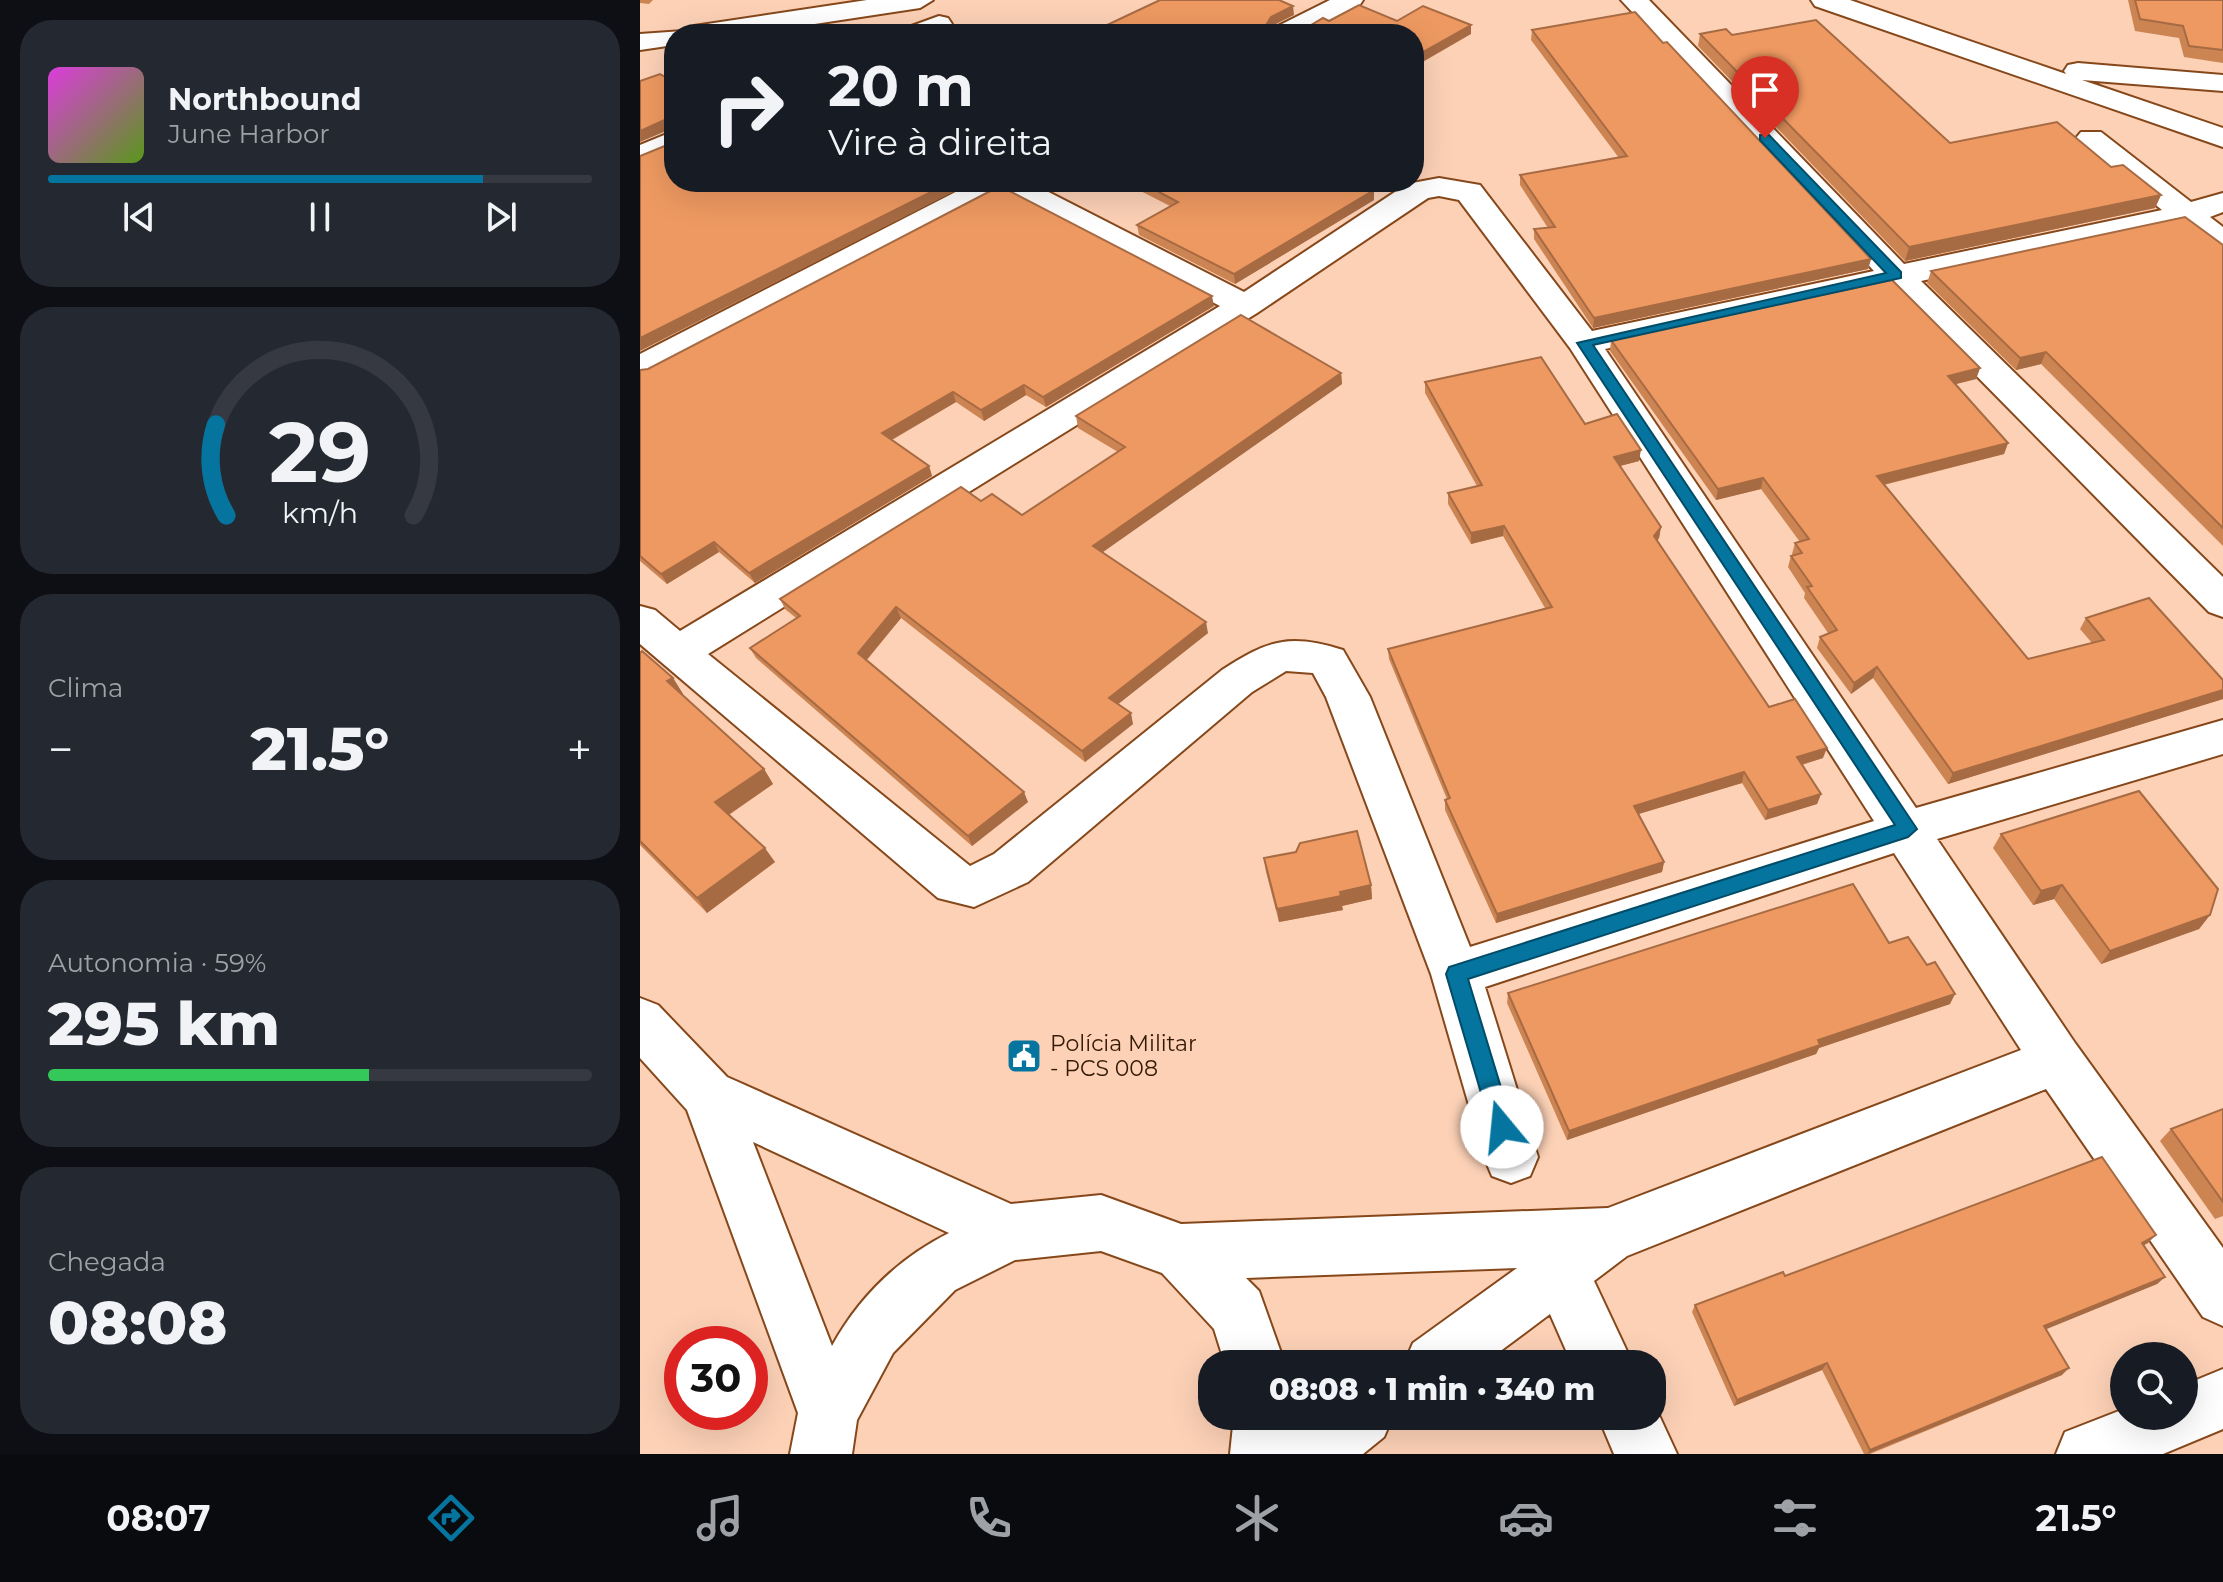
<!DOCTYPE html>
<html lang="pt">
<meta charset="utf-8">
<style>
:root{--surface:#171b24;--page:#242831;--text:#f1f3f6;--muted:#9ea1a6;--line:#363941;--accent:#05759f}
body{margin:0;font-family:Montserrat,sans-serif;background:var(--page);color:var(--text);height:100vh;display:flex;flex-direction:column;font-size:30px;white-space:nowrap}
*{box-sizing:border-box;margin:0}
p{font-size:26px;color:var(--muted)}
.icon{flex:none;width:44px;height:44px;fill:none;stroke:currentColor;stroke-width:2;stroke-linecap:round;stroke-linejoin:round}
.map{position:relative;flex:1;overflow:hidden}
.drawer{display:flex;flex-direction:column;gap:20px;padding:20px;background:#0d0f14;width:640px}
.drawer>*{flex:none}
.guide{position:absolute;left:24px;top:24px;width:760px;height:168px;border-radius:32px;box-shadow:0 8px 32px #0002;background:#171b24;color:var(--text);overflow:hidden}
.controls{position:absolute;left:1470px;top:1342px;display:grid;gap:16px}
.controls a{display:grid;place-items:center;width:88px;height:88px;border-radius:50%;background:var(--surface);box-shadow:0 8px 32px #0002;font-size:40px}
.speed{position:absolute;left:24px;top:1326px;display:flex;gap:16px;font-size:40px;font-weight:700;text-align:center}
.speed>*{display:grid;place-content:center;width:104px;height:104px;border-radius:50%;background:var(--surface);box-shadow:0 8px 32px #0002;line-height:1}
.speed .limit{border:12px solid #d22;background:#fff;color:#111}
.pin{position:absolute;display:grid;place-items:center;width:68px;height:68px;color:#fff;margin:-82px -34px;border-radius:50% 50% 50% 0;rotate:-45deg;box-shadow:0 0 8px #0007}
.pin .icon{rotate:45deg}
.me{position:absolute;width:88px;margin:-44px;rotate:343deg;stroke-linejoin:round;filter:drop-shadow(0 0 6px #0008)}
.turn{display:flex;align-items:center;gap:28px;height:168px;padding:0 32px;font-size:36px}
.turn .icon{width:104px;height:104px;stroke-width:2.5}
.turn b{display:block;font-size:56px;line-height:68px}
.big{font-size:60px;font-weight:800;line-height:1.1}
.drawer .card{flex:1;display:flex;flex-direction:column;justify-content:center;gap:12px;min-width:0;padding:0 28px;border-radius:32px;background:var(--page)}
.drawer .dial{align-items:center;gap:0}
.dial svg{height:208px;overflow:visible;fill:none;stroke:var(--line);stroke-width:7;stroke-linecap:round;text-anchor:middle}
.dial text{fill:var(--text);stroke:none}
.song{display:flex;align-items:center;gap:24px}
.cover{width:96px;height:96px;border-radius:12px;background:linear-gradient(135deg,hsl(300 70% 55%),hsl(90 70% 35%))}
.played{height:8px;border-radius:4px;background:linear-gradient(90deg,var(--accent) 80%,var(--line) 80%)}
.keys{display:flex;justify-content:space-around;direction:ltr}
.heat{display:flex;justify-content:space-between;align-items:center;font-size:44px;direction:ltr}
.charge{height:12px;border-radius:6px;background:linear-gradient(90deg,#34c759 59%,var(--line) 0)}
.trip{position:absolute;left:558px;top:1350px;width:468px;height:80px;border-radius:32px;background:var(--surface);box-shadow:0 8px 32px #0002;font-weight:800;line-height:80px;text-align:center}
.menu{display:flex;height:128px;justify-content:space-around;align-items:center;background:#090b0e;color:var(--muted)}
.menu .icon{width:56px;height:56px}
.menu .current{color:var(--accent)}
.menu b{font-size:36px;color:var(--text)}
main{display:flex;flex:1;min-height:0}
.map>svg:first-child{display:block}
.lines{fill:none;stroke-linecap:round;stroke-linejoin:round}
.minor-casing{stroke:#86481b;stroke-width:4}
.minor{fill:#fff;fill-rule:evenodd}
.wall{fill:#cd8453}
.shaded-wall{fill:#a76b44}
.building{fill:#ee9961;stroke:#a76b44;stroke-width:2}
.route{fill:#05759f;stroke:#034c67;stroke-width:2}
.labels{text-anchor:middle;stroke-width:6;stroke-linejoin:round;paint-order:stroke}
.poi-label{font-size:22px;fill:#341a07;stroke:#fcd1b6;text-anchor:start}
</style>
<main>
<section class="drawer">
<div class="card">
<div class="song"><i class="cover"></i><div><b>Northbound</b><p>June Harbor</p></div></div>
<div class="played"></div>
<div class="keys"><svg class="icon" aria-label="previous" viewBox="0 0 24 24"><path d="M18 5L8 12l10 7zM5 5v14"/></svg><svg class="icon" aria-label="pause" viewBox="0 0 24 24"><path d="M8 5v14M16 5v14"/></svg><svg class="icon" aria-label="next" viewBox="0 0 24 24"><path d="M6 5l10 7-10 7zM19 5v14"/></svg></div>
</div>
<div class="card dial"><svg viewBox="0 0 100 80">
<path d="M14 69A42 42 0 1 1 86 69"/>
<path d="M14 69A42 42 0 0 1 10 34" stroke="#05759f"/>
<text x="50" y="56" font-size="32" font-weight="700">29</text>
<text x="50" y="72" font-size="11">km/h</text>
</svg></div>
<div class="card"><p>Clima</p>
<div class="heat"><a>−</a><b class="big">21.5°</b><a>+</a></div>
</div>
<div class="card"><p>Autonomia · 59%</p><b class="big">295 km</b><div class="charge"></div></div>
<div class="card"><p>Chegada</p><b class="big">08:08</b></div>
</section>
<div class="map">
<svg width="1583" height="1454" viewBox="0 0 1583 1454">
<rect width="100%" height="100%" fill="#fcd1b6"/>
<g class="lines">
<defs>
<g id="minor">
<path d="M227,0h66l-13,8 -172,26h-74v11l-34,5v-16l43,-3 11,-5z"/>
<path d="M690,0h33l-4,6 -54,28h-35l4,-6z"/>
<path d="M981,0h28l255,264 258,-54 -81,-66 -5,-6 5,-6h20l90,70 32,-9v19l-13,5 13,10v26l-11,-3 -31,-25 -260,56 302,296v40l-14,-5 -319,-324 -285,61 311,459 307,-88v34l-286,85 138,204 148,205v78l-20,-9 -157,-228 -419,167 -33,25 39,83h-61l-22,-50 -67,50h-79l9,-21 104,-75 -271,10 13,13 26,73h-60l-11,-35 -52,-56 -61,-22 -86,9 -60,30 -62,63 -36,67 -5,34h-62l8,-41 -111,-303 -47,-52v-60l18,7 69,72 284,127 90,-9 80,29 427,-16 413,-158 -127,-197 -409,134 53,170 -8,19 -19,7 -19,-7 -8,-19 -53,-183 -105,-277 -13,-24 -27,-2 -34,21 -224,190 -54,25 -36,-9 -298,-254v-38l15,4 25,21 540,-325 -218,-113 -350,183 -12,3v-25l335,-172h54l215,110 163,-108 32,-6 41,7 112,146 282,-60zM799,196l20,4 111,148 304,473 -404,126 -100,-250 -27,-47c-53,-17 -75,-10 -121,20l-228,184 -24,12 -262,-212 549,-341 171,-115zM113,1142l196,91c-50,25 -90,64 -117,113z"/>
<path d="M1171,0h39l216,74 -2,-3 4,-6 10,-2 145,12v16l-141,-11 141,48v19l-408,-141z"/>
<path d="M299,16l9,2 4,6c-11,15 -32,10 -50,10l4,-6z"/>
<path d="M34,131v20l-34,14v-20z"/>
<path d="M1583,1369v60l-60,25h-107l9,-22 59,-23v7h60v-31z"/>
<path d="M1012,1400l25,54h-63l-16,-38h54z"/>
<path d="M594,1416h60l-1,14 19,-14h81l-9,21 -21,17h-133z"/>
</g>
</defs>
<use href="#minor" class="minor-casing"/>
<use href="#minor" class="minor"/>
</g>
<g class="wall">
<path d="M0,0h13l-4,4 -9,-1z"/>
<path d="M1488,0h95v63l-39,-6 -5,-19 -44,-7z"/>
<path d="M892,30l131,13 208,216 -3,10 -275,59 -59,-89v-10l14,-1 -28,-43v-10l99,-17 -88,-118z"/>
<path d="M1060,34l32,1 218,108 161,24 50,28 -6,13 -250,53 -207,-215z"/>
<path d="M483,182h234l17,8v10l-139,84 -96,-49 -2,-10 33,-19z"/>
<path d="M1583,245v301l-182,-182 -25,6 -89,-87 4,-12z"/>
<path d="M574,306l-168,101 -20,-12 -42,26 -28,-19 -64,38 37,26 3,10 -177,107 -36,-31 -52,32 -27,-23v-191z"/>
<path d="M971,340l369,28 -4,11 -20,5 52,59 -4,11 -120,31 144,174 64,-16 -12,-14 6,-11 137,62v19l-275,85 -75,-106 -22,16 -34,-46 3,-11 8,-4 -24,-35 1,-5 -17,-26 3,-11h2l-1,-2 3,-11 5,-1 -39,-53 -45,11 -106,-149z"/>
<path d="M701,373l1,11 -240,168 106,81 -90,71 15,20 -48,38 -184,-144 -34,42 161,142 -56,44 -216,-188 -6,-10 46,-30 -11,-9 -5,-10 201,-98 41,14 96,-63 -40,-24 -2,-12z"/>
<path d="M785,382l160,42 54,37 -19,5 41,61 -2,11 -2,3 112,166 54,51 -21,7 19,29 -4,10 -52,16 -23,-37 -104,31 26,48 -2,10 -166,51 -51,-113v-10l2,-1 -58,-140 -1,-10 157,-41 -42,-72 -32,8 -23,-40v-11l29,-7 -52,-93z"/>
<path d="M0,653l33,25 10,16h-1l82,75 9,15 -44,31 46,47 -68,51 -67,-68z"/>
<path d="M1361,834l209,81 -11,14 -98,35 -47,-65 -21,6 -40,-57z"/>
<path d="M624,858l107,27 1,14 -30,7 1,4 -64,12 -13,-50z"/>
<path d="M1249,943l61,61 -131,44 -3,6 -249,86 -60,-137 1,-10z"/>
<path d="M1583,1109v107l-8,3 -55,-78 11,-12z"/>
<path d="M1508,1243l-4,2 21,32 -8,7 -112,45 17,46 -192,79h-6l-42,-84 -88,36 -42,-94 3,-7 90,-29z"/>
</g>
<g class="shaded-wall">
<path d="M653,6l1,9 -22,11 -5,8 -1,-9 5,-8z"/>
<path d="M831,25v9l-57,33v-10z"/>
<path d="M29,118l4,10 -33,14v-11z"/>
<path d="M311,182h22l-333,169v-13z"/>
<path d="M734,190v10l-139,84 -1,-10z"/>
<path d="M1521,195l-6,13 -250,53 4,-14z"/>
<path d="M1231,259l-3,10 -275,59 1,-10z"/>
<path d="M572,296l2,10 -168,101 -3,-10z"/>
<path d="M1406,352l-5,12 -25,6 4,-12z"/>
<path d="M1340,368l-4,11 -32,8 4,-11z"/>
<path d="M701,373l1,11 -246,173 -3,-11z"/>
<path d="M384,385l2,10 -42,26 -3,-11z"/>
<path d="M313,392l3,10 -70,41 -4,-10z"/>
<path d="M1368,443l-4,11 -130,33 3,-11z"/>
<path d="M1001,450l-2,11 -27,7 2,-11z"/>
<path d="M289,466l3,10 -177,107 -6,-10z"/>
<path d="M1123,478l-2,11 -45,11 2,-11z"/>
<path d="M864,526l-1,10 -32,8v-11z"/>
<path d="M1021,527l-2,11 -7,9 2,-11z"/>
<path d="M74,542l5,10 -52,32 -6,-10z"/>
<path d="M256,607l5,11 -38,46 -5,-11z"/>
<path d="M566,622l2,11 -96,76 -3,-11z"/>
<path d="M1237,667l-4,11 -22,16 3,-11z"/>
<path d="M33,678l10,16 -6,3 -10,-16z"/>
<path d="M1583,690v9l-275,85 5,-11z"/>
<path d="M491,713l2,11 -48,38 -3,-11z"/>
<path d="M1187,748l-4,10 -30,9 4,-10z"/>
<path d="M124,769l9,15 -48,33 -10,-15z"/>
<path d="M1104,772l-2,11 -110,33 2,-10z"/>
<path d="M384,792l4,10 -56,44 -4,-10z"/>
<path d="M1181,794l-4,10 -52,16 3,-10z"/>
<path d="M125,848l10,14 -68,51 -10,-15z"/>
<path d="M1024,862l-2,10 -166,51 1,-9z"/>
<path d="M731,885l1,14 -30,7 1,4 -64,12 -2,-13z"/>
<path d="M1422,885l-8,14 -21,6 8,-14z"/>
<path d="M1570,915l-11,14 -98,35 9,-13z"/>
<path d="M1315,994l-5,10 -131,44 -3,6 -249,86 2,-9 249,-91z"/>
<path d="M1516,1235l-8,8 -14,7 8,-7z"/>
<path d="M1525,1277l-8,7 -120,49 7,-7z"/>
<path d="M1187,1363l-5,7 -88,36 3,-6z"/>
<path d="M1429,1368l-7,7 -195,79 3,-4z"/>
</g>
<g class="building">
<path d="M520,0h119l14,6 -22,11 -5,8 3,3h37l17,-10 6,3 30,-16 38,16 26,-15 48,19 -57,32v-23h-326z"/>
<path d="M1495,0h88v50l-34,-4 -6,-20 -43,-7z"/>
<path d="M995,12l28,31 4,-1 204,217 -277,59 -60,-89 21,-2 -35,-52 107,-19 -95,-126z"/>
<path d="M1176,20l134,123 107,-21 54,45 12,-2 38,30 -252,52 -209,-213 26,-5 6,6z"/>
<path d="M325,25l19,9h-39z"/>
<path d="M20,74l14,8v100h277l-311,156v-182l32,-13 1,-22 -4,-3 -29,13v-50z"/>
<path d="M500,182h217l17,8 -140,84 -97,-49 41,-23z"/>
<path d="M360,186l212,110 -169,101 -19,-12 -43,25 -28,-18 -71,41 47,33 -180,107 -35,-31 -53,32 -21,-18v-186l8,-1z"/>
<path d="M1545,217l38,28v283l-177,-176 -26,6 -89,-87z"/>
<path d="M1252,280l88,88 -32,8 60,67 -131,33 151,183 76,-19 -18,-22 63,-20 74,82v10l-270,83 -76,-106 -23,16 -34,-46 17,-7 -30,-43 5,-1 -21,-30 11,-3 -7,-10 14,-4 -46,-61 -45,11 -107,-149z"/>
<path d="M601,315l100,58 -248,173 113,76 -97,76 22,15 -49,38 -186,-144 -38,46 166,139 -56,44 -218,-188 50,-32 -20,-17 181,-112 20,14 11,-7 30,21 103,-68 -49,-31z"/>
<path d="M901,357l44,67 32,-10 24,36 -27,7 47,70 -7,9 115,171 26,-8 32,49 -30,9 24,37 -53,16 -24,-38 -110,34 30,56 -167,52 -52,-114 5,-2 -62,-149 164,-42 -48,-81 -33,7 -23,-40 34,-8 -57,-103z"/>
<path d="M2,651l31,27 -6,3 97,88 -49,33 50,46 -68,50 -57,-57v-188z"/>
<path d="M1499,791l79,98 -8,26 -100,36 -48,-66 -21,6 -40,-57z"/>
<path d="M717,831l14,54 -31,7 1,4 -64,13 -13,-51 32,-6 4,-9z"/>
<path d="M1213,884l36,59 19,-6 19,28 8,-3 20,32 -137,46 2,5 -251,86 -61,-138z"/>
<path d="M1583,1109v93l-52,-73z"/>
<path d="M1462,1157l54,78 -14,8 23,34 -121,49 25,42 -199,82 -43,-87 -90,37 -42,-95 88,-33 2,4z"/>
</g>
<path class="route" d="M1120,135h9l132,137v6l-308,67 324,484 -9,8 -440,142 45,148 -3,7 -8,3 -8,-3 -3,-7 -45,-153 3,-7 446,-142 -318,-482 309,-70 -126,-133z"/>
<defs>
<symbol id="civic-square" viewBox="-11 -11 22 22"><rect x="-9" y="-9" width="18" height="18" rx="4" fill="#05759f" stroke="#fcd1b6"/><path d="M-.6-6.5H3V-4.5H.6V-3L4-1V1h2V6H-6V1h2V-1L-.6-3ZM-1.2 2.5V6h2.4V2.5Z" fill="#fff"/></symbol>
</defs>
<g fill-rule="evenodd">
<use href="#civic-square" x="364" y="1036" width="40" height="40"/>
</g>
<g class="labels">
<g class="poi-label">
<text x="410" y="1051">Polícia Militar<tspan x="410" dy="25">- PCS 008</tspan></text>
</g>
</g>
</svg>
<div class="controls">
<a><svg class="icon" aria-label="search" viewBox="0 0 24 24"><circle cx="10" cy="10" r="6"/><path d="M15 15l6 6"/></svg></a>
</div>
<div class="speed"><div class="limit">30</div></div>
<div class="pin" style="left:1125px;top:138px;background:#d93025"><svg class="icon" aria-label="arrive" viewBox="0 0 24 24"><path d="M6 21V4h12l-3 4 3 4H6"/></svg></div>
<svg class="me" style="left:862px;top:1127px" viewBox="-20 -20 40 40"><circle r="19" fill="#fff"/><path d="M0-13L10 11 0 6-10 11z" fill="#05759f"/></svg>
<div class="trip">08:08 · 1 min · 340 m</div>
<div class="guide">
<div class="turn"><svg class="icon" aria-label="right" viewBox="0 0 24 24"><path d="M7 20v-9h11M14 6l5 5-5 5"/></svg><div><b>20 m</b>Vire à direita</div></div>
</div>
</div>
</main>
<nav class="menu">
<b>08:07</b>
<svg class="icon current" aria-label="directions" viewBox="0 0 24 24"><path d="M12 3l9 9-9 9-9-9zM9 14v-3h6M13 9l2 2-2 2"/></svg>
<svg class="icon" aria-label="music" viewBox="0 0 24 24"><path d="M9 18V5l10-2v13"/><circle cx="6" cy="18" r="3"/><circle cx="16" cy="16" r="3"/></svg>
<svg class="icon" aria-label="phone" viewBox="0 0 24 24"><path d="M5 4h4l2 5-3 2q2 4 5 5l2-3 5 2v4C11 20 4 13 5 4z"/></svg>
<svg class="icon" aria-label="climate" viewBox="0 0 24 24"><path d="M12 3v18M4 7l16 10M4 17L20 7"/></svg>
<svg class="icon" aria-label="car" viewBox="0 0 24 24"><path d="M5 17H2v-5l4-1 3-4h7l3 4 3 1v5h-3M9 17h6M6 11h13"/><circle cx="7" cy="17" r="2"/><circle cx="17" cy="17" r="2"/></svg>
<svg class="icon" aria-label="filters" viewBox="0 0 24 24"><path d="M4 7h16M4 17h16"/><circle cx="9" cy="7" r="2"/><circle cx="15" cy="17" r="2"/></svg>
<b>21.5°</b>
</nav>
